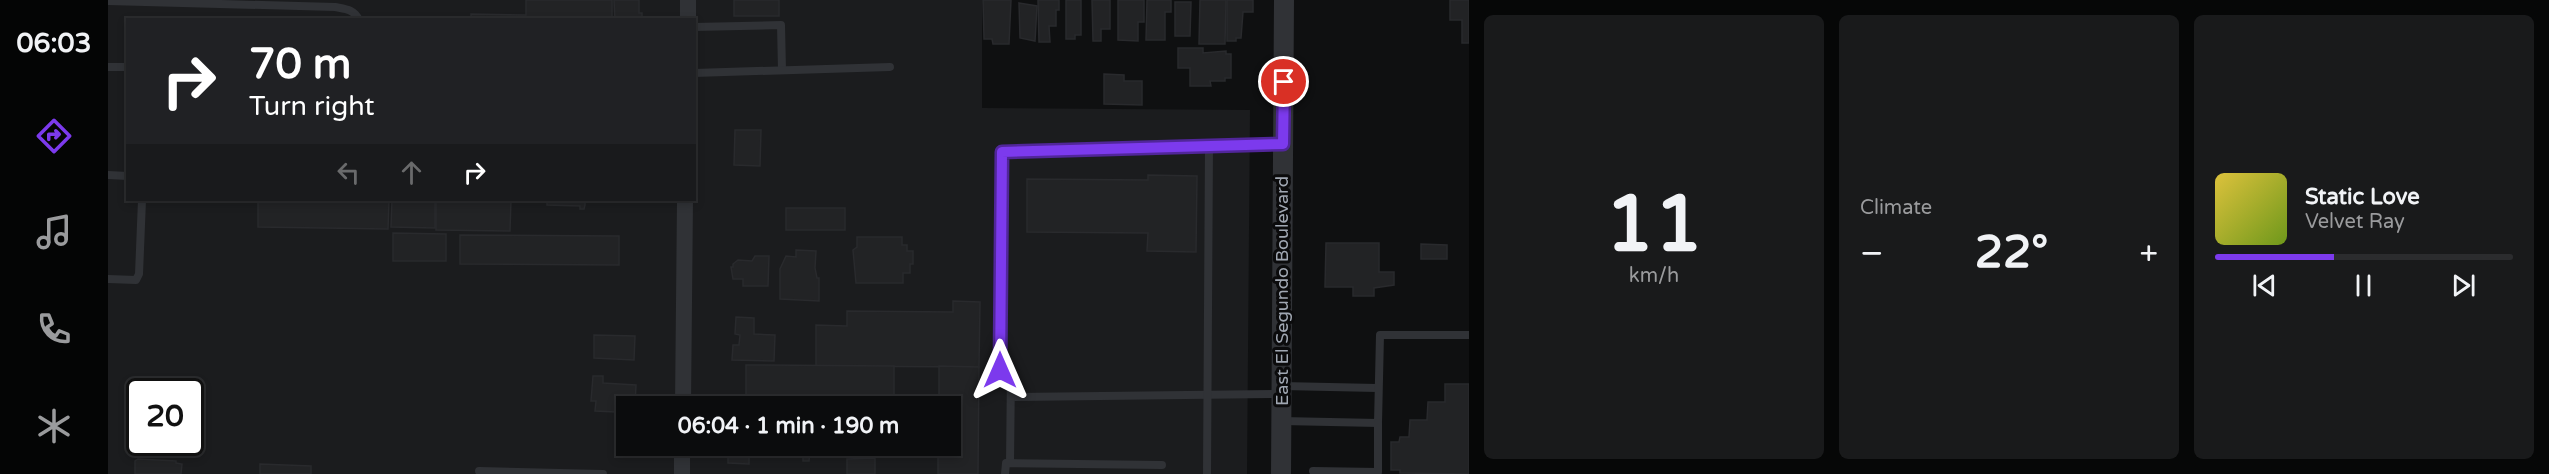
<!DOCTYPE html>
<meta charset="utf-8">
<style>
:root{--surface:#0b0c0d;--page:#191a1b;--text:#f1f3f6;--muted:#9a9b9d;--line:#2b2c2e;--accent:#7c3aed}
body{margin:0;font-family:"Varela Round",sans-serif;background:var(--page);color:var(--text);height:100vh;display:flex;flex-direction:column;font-size:22px;white-space:nowrap}
*{box-sizing:border-box;margin:0}
p{font-size:20px;color:var(--muted)}
.icon{flex:none;width:33px;height:33px;fill:none;stroke:currentColor;stroke-width:2;stroke-linecap:round;stroke-linejoin:round}
.map{position:relative;flex:1;overflow:hidden}
.details{display:flex;flex-direction:column;gap:15px;padding:15px;background:#060707;width:1080px}
.details>*{flex:none}
.guide{position:absolute;left:18px;top:18px;width:570px;height:183px;border-radius:0px;box-shadow:0 3px 9px #0003,0 0 0 2px var(--line);background:#202124;color:#fff;overflow:hidden}
.speed{position:absolute;left:18px;top:378px;display:flex;gap:12px;font-size:30px;font-weight:700;text-align:center}
.speed>*{display:grid;place-content:center;width:78px;height:78px;border-radius:50%;background:var(--surface);box-shadow:0 3px 9px #0003,0 0 0 2px var(--line);line-height:1}
.speed .limit{border:3px solid #111;border-radius:9px;background:#fff;color:#111}
.pin{position:absolute;display:grid;place-items:center;width:51px;height:51px;color:#fff;margin:-26px;border:3px solid #fff;border-radius:50%;box-shadow:0 2px 6px #0007}
.me{position:absolute;width:66px;margin:-33px;rotate:0deg;stroke-linejoin:round;filter:drop-shadow(0 0 4px #0008)}
.turn{display:flex;align-items:center;gap:21px;height:126px;padding:0 24px;font-size:27px}
.turn .icon{width:78px;height:78px;stroke-width:2.5}
.turn b{display:block;font-size:42px;line-height:51px}
.lanes{display:flex;align-items:center;height:57px;padding:0 24px;background:#0003;justify-content:center;gap:30px;direction:ltr}
.lanes .off{opacity:.35}
.big{font-size:45px;font-weight:800;line-height:1.1}
.details .widget{flex:1;display:flex;flex-direction:column;justify-content:center;gap:9px;min-width:0;padding:0 21px;border-radius:9px;background:var(--page)}
.details .dial{align-items:center;gap:0}
.dial b{font-size:78px;line-height:1}
.song{display:flex;align-items:center;gap:18px}
.cover{width:72px;height:72px;border-radius:9px;background:linear-gradient(135deg,hsl(50 70% 55%),hsl(80 70% 35%))}
.played{height:6px;border-radius:3px;background:linear-gradient(90deg,var(--accent) 40%,var(--line) 40%)}
.keys{display:flex;justify-content:space-around;direction:ltr}
.heat{display:flex;justify-content:space-between;align-items:center;font-size:33px;direction:ltr}
.details .tiles{flex:1;display:grid;gap:15px;grid-template-columns:repeat(3,1fr)}
.trip{position:absolute;left:508px;top:396px;width:345px;height:60px;border-radius:0px;background:var(--surface);box-shadow:0 3px 9px #0003,0 0 0 2px var(--line);font-weight:800;line-height:60px;text-align:center}
main{display:flex;flex:1;min-height:0}
.tab-bar{display:flex;flex-direction:column;width:108px;justify-content:space-around;align-items:center;background:#040505;color:var(--muted)}
.tab-bar .icon{width:42px;height:42px}
.tab-bar .active{color:var(--accent)}
.tab-bar b{font-size:27px;color:var(--text)}
.map>svg:first-child{display:block}
.built{fill:#1b1c1e;fill-rule:evenodd}
.building{fill:#222325;stroke:#292a2d;stroke-width:1.5}
.lines{fill:none;stroke-linecap:round;stroke-linejoin:round}
.service{stroke:#303236;stroke-width:8}
.minor{stroke:#303236;stroke-width:16}
.tertiary{stroke:#303236;stroke-width:20}
.route-casing{stroke:#51269a;stroke-width:15}
.route{stroke:#7c3aed;stroke-width:10}
.labels{text-anchor:middle;stroke-width:6;stroke-linejoin:round;paint-order:stroke}
.street-label{font-size:18px;fill:#a0a7b2;stroke:#0b0b0c}
</style>
<main>
<nav class="tab-bar">
<b>06:03</b>
<svg class="icon active" aria-label="directions" viewBox="0 0 24 24"><path d="M12 3l9 9-9 9-9-9zM9 14v-3h6M13 9l2 2-2 2"/></svg>
<svg class="icon" aria-label="music" viewBox="0 0 24 24"><path d="M9 18V5l10-2v13"/><circle cx="6" cy="18" r="3"/><circle cx="16" cy="16" r="3"/></svg>
<svg class="icon" aria-label="phone" viewBox="0 0 24 24"><path d="M5 4h4l2 5-3 2q2 4 5 5l2-3 5 2v4C11 20 4 13 5 4z"/></svg>
<svg class="icon" aria-label="climate" viewBox="0 0 24 24"><path d="M12 3v18M4 7l16 10M4 17L20 7"/></svg>
</nav>
<div class="map">
<svg width="1361" height="474" viewBox="0 0 1361 474">
<rect width="100%" height="100%" fill="#0f1011"/>
<path class="built" d="M0,0h874v108l268,2 -3,364h-1139zM20,20h566v180h-566zM32,392h50v50h-50zM519,406h324v40h-324z"/>
<g class="building">
<path d="M418,0h86v20h-141v-6l55,1z"/>
<path d="M506,0h25v13h3v5l3,2h-30z"/>
<rect x="626" y="0" width="45" height="16"/>
<path d="M875,0h28l-2,44h-16l-1,-5h-8z"/>
<path d="M930,0h21v10h-3v16h-7l1,16h-11z"/>
<path d="M958,0h15v35h-6v4h-9z"/>
<path d="M984,0h18v29h-9v12h-8z"/>
<path d="M1010,0h26v22h-6v19l-20,-1z"/>
<path d="M1039,0h24v12h-6v28h-19z"/>
<path d="M1092,0h26l-1,44h-26z"/>
<path d="M1119,0h26v12h-10l-2,26h-5v3h-9z"/>
<path d="M1342,0h19v43h-7v-23h-12z"/>
<path d="M1067,2h16l-1,34h-15z"/>
<path d="M911,3l18,3 -2,35 -15,-3z"/>
<path d="M1070,48h25v5l23,-2v3h5v24h-6v3h-15l1,5h-21v-18h-12z"/>
<path d="M996,74l20,1v6h18v24l-38,-1z"/>
<path d="M627,130h26l-1,36 -26,-1z"/>
<path d="M1040,175l49,1 -1,76 -49,-1 1,-18 -121,-1v-53l121,1z"/>
<path d="M150,200h131l-1,29 -130,-2z"/>
<path d="M284,200h43v28l-44,-1z"/>
<path d="M328,200h75l-1,31 -74,-1z"/>
<path d="M439,200h38v5l-1,4h-4v-3l-33,-1z"/>
<rect x="678" y="208" width="59" height="22"/>
<path d="M285,233l53,1v27h-53z"/>
<path d="M352,235l159,1v29l-159,-1z"/>
<path d="M749,237h45v8h5v6h6v13h-3v9h-7v10h-47l-3,-33 4,-3z"/>
<path d="M1218,243h53v29h15v13l-20,3v8h-21v-9h-28z"/>
<path d="M1313,244l26,1v14h-26z"/>
<path d="M688,250l20,1 -1,17 2,10h2v23l-39,-2v-30l6,-13 10,1z"/>
<path d="M647,256h14l-1,30h-25v-7h-10l-2,-12h2v-3l5,-4 14,1z"/>
<path d="M845,301l27,1 -1,65 -163,-1v-41l31,1v-15l106,1z"/>
<path d="M628,317l18,1v16l21,1 -1,26 -42,-1 1,-15h6l1,-10 -5,-1z"/>
<path d="M486,335l41,1 -1,24 -40,-2z"/>
<path d="M638,365l148,1v40l-148,-1z"/>
<path d="M831,366l40,1 -1,107h-40v-28h13v-40h-12z"/>
<path d="M485,376h10v7l33,2 -1,21h-8v11h-11v-5l-21,-1 1,-10h-5z"/>
<path d="M1337,384h24v90l-69,-1v-3h-9v-28h8l1,-5h9l1,-17h17l1,-18h17z"/>
<path d="M623,446h75v5h4l-1,10h-6v-4h-28v-4l-26,-1v12l-21,-1v-12h3z"/>
<path d="M767,458v16h-28v-15z"/>
<path d="M30,459l38,2v2l6,1 -1,10h-46v-13z"/>
<path d="M152,464l51,2v8h-51z"/>
</g>
<g class="lines">
<g class="service">
<path d="M0,1l227,6c10,2 19,2 24,13"/>
<path d="M586,27l87,-2 1,45"/>
<path d="M0,67h20"/>
<path d="M586,73l196,-6"/>
<path d="M0,175l20,1"/>
<path d="M0,279l28,1 3,-6 3,-74"/>
<path d="M1174,386l95,2"/>
<path d="M903,397l270,-3"/>
<path d="M1174,421l96,2 2,-88h89"/>
<path d="M902,463l1,-93h-10l1,-218 280,-8"/>
<path d="M371,471l124,3"/>
<path d="M1205,471l65,1v-49"/>
<path d="M897,474l1,-11 156,2"/>
<path d="M1099,474l2,-328"/>
</g>
<g class="minor">
<path d="M580,20v-20"/>
<path d="M575,406l2,-206"/>
<path d="M574,474v-28"/>
</g>
<path class="tertiary" d="M1173,474l3,-474"/>
</g>
<g class="lines">
<defs>
<path id="route" d="M892,370l2,-218 281,-8 1,-62"/>
</defs>
<use href="#route" class="route-casing"/>
<use href="#route" class="route"/>
</g>
<g class="labels">
<g class="street-label">
<text transform="translate(1174 291) rotate(-90)" y="6">East El Segundo Boulevard</text>
</g>
</g>
</svg>
<div class="speed"><div class="limit">20</div></div>
<div class="pin" style="left:1176px;top:82px;background:#d93025"><svg class="icon" aria-label="arrive" viewBox="0 0 24 24"><path d="M6 21V4h12l-3 4 3 4H6"/></svg></div>
<svg class="me" style="left:892px;top:370px" viewBox="-20 -20 40 40"><path d="M0-17L14 15 0 8-14 15z" fill="#7c3aed" stroke="#fff" stroke-width="4"/></svg>
<div class="trip">06:04 · 1 min · 190 m</div>
<div class="guide">
<div class="turn"><svg class="icon" aria-label="right" viewBox="0 0 24 24"><path d="M7 20v-9h11M14 6l5 5-5 5"/></svg><div><b>70 m</b>Turn right</div></div>
<div class="lanes"><svg class="icon off" aria-label="left" viewBox="0 0 24 24"><path d="M17 20v-9H6M10 6l-5 5 5 5"/></svg><svg class="icon off" aria-label="ahead" viewBox="0 0 24 24"><path d="M12 20V5M6 11l6-6 6 6"/></svg><svg class="icon" aria-label="right" viewBox="0 0 24 24"><path d="M7 20v-9h11M14 6l5 5-5 5"/></svg></div>
</div>
</div>
<section class="details">
<div class="tiles">
<div class="widget dial"><b>11</b><p>km/h</p></div>
<div class="widget"><p>Climate</p>
<div class="heat"><a>−</a><b class="big">22°</b><a>+</a></div>
</div>
<div class="widget">
<div class="song"><i class="cover"></i><div><b>Static Love</b><p>Velvet Ray</p></div></div>
<div class="played"></div>
<div class="keys"><svg class="icon" aria-label="previous" viewBox="0 0 24 24"><path d="M18 5L8 12l10 7zM5 5v14"/></svg><svg class="icon" aria-label="pause" viewBox="0 0 24 24"><path d="M8 5v14M16 5v14"/></svg><svg class="icon" aria-label="next" viewBox="0 0 24 24"><path d="M6 5l10 7-10 7zM19 5v14"/></svg></div>
</div>
</div>
</section>
</main>
